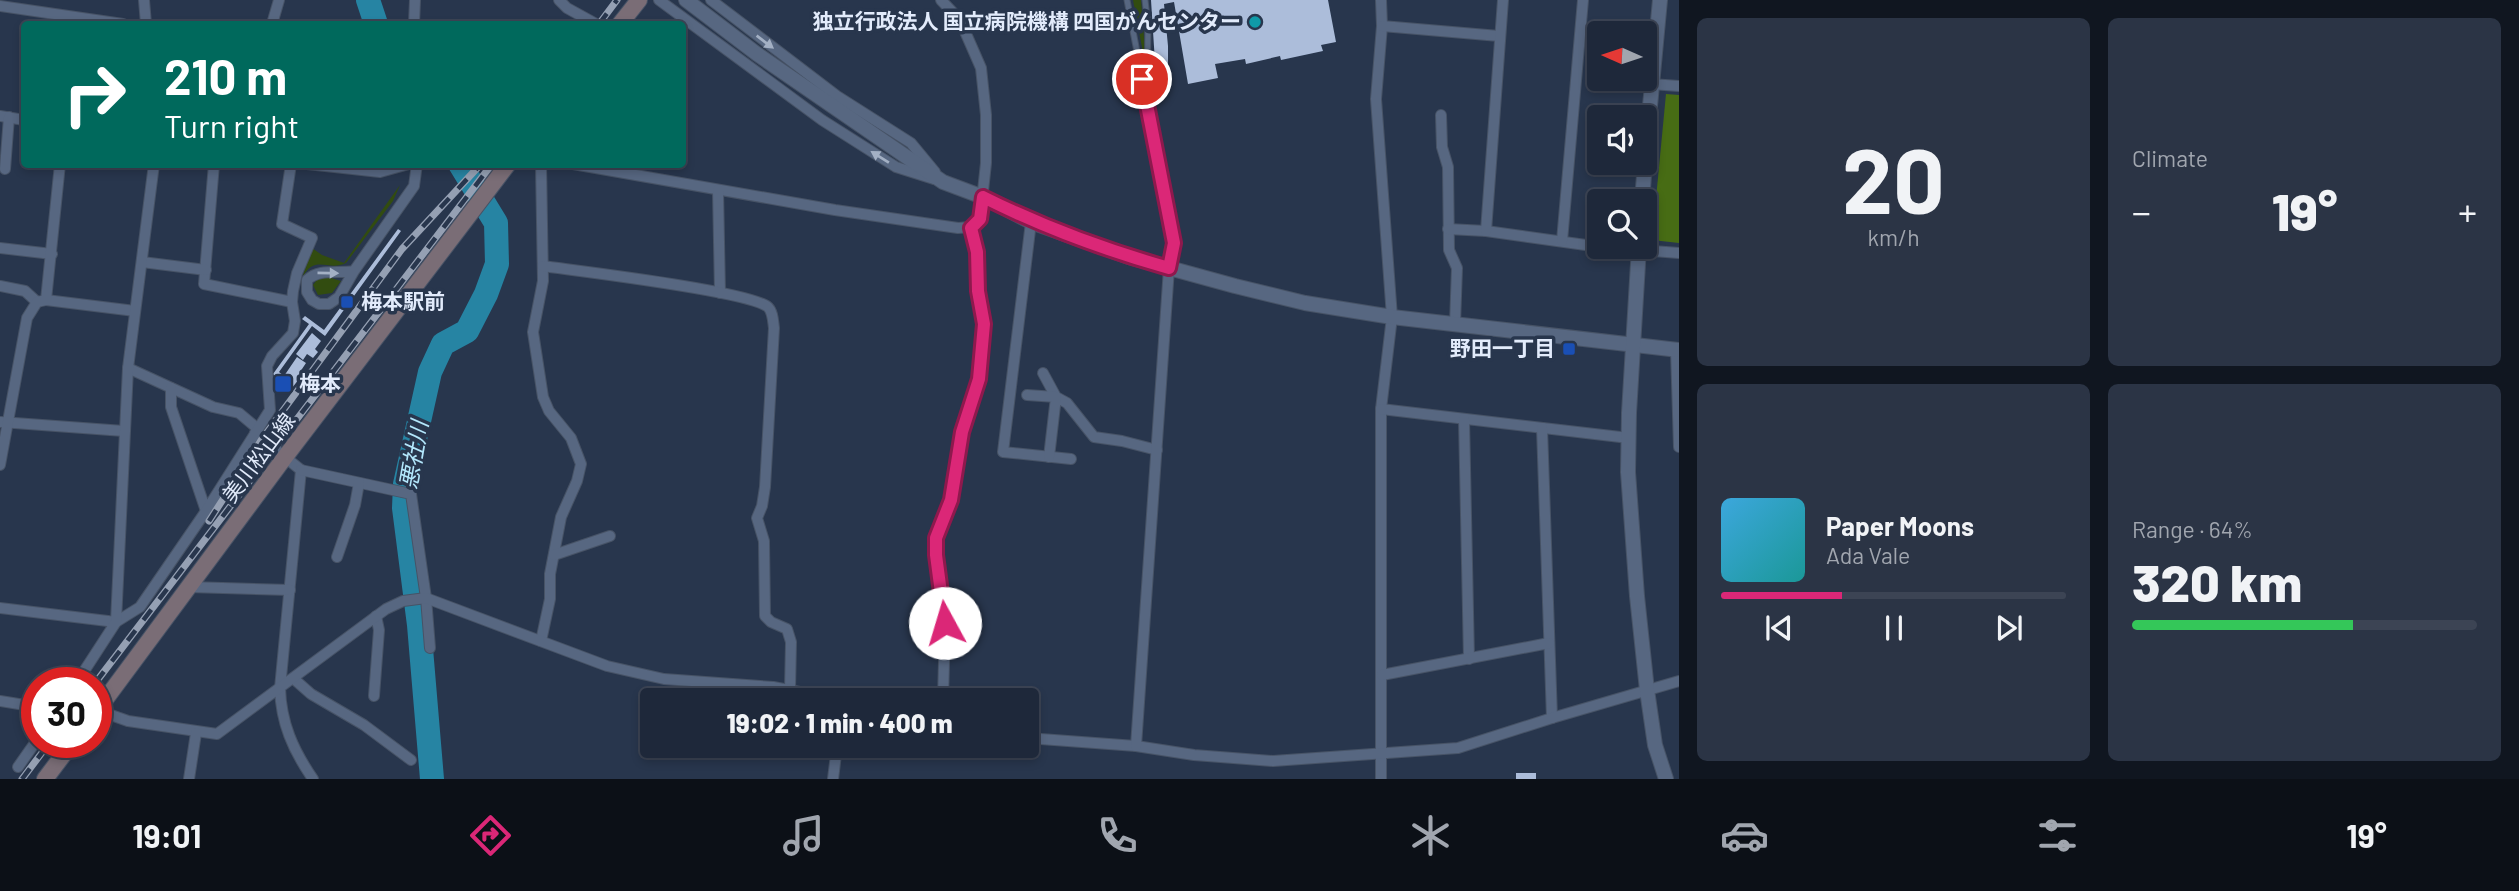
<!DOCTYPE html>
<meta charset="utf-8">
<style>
:root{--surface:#1e283a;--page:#2b3445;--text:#f1f3f6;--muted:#a1a6af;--line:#3c4454;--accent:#db2777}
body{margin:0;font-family:Barlow,"Noto Sans JP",sans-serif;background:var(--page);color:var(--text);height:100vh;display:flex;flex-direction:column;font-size:26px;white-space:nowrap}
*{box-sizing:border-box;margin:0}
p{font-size:23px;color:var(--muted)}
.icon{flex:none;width:38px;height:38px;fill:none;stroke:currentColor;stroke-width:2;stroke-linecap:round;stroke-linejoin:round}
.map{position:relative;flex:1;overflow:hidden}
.panel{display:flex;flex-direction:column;gap:18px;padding:18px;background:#101620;width:840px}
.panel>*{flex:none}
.guide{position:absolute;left:21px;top:21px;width:665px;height:147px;border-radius:7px;box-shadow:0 4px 10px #0003,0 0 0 2px var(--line);background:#00695c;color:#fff;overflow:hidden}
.needle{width:46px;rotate:273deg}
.buttons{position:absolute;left:1587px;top:21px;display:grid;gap:14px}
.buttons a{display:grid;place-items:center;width:70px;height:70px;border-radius:7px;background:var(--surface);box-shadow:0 4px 10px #0003,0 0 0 2px var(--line);font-size:35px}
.speed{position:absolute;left:21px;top:667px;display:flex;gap:14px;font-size:35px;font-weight:700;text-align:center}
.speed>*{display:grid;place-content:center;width:91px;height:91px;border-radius:50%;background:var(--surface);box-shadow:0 4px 10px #0003,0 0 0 2px var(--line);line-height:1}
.speed .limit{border:10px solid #d22;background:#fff;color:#111}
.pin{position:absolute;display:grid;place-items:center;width:60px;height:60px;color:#fff;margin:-30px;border:4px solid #fff;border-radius:50%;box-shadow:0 2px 7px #0007}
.me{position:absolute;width:77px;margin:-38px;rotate:354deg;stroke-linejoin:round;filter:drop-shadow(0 0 5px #0008)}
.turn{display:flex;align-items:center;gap:24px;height:147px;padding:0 28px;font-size:32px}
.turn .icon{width:91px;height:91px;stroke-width:2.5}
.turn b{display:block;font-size:49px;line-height:60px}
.big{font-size:52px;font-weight:800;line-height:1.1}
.panel .card{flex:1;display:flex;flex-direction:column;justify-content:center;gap:10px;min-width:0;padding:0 24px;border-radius:10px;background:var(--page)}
.panel .dial{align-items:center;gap:0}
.dial b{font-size:91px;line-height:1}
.song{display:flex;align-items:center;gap:21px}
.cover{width:84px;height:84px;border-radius:10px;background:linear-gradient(135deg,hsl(200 70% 55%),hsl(180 70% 35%))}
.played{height:7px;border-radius:4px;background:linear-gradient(90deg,var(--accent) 35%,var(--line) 35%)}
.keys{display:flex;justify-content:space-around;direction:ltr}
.heat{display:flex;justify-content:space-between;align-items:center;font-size:38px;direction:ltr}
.charge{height:10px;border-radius:5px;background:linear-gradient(90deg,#34c759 64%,var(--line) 0)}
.panel .tiles{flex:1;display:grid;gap:18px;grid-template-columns:repeat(2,1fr)}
.trip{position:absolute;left:640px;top:688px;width:399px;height:70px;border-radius:7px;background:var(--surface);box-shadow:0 4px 10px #0003,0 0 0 2px var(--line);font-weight:800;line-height:70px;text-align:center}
.tab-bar{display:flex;height:112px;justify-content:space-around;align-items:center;background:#0c1017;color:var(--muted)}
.tab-bar .icon{width:49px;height:49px}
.tab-bar .selected{color:var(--accent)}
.tab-bar b{font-size:32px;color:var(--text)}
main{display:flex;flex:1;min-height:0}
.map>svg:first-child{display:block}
.green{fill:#324c10}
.forest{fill:#476c14}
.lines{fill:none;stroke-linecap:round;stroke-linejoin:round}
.river{stroke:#2684a3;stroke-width:24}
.building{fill:#acbdda}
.service-casing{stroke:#475366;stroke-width:7}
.minor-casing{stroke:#475366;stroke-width:12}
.tertiary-casing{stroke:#475366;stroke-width:16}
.secondary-casing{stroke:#475366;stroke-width:18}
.service{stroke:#576781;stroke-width:5}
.minor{stroke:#576781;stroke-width:10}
.tertiary{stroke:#576781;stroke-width:14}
.secondary{stroke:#7a6d76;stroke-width:16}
.rail-casing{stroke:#95a0b3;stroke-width:7}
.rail{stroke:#28364d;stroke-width:4.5;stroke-dasharray:13;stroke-linecap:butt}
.oneway{fill:#a3b0c4}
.route-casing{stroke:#8e194d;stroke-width:18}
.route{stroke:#db2777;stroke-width:12}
.culture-dot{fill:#0f9aa8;stroke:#28364d;stroke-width:2.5}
.transit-dot{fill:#1a4fb4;stroke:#28364d;stroke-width:2.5}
.labels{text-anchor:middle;stroke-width:7;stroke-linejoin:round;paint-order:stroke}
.poi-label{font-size:21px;font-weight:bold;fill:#e2ebfb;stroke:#28364d;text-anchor:end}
.street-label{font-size:21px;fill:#e2ebfb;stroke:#28364d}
.water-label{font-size:23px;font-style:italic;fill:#b3e7fc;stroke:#28364d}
</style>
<main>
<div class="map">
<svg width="1679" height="779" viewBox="0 0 1679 779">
<rect width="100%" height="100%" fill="#28364d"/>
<g class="green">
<path d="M1133,0h8l5,63h-1z"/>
<path d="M400,185l-7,16 -47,62c-18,9 -31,-10 -44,15l10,-30 10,7 22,8z"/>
<path d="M319,277h9l13,4 -9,12 -14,2 -5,-10z"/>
</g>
<path class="forest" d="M1666,94l13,1v148l-27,-3z"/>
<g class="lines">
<g class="river">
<path d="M368,0l8,24"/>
<path d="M432,779l-13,-154 -15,-117 1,-24 25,-112 13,-28 24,-13 19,-37 11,-30 -1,-41 -36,-59"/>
</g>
</g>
<g class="building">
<path d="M1151,0h177l8,42 -15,3 2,6 -42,9 -1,-4 -34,8 -1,-5 -30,5 3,14 -30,6 -14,-82 -10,2 4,42v41l-12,-9z"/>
<path d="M398,229l3,2 -76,105 -13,-10 -33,46 5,4 13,-19 9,6 -6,9 3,2 -15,19 -15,-11 3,-5 -3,-3 36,-50 -7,-5 3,-3 19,14z"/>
<path d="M312,333l9,8 -6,8 3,3 -5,6 -6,-4 -4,6 -7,-6z"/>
<rect x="1516" y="773" width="20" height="6"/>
</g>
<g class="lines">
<defs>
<g id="service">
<path d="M1127,0l47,243 -4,22"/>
<path d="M1145,0l3,26 -1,69"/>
</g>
<g id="minor">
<path d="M144,0l2,24"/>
<path d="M559,0l8,8 29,16"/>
<path d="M659,0l163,120 74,47 38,12"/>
<path d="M711,0l126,96 74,47 24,29"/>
<path d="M1381,0l1,26 -6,73 16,218 -11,92v370"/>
<path d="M0,6l123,18"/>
<path d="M272,24l7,-24"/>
<path d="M414,24l1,-24"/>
<path d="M1382,26l117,10"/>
<path d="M1651,84l28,2"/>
<path d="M1441,115l1,32 6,20 1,83 8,18 -2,56"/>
<path d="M0,116l24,4"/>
<path d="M214,164l-10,120 88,18"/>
<path d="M307,164l73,8 29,-8"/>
<path d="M541,164l2,117 -10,51 10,65 6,14 22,27 10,26 -4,17 -16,36 -11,57v25l-9,42"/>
<path d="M573,164l262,46 123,18 13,-1 9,-8 6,-56v-48l-5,-47 -21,-48 -19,-20"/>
<path d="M5,169l4,-52"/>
<path d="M718,190l2,103"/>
<path d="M1031,222l-28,230 68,7"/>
<path d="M1448,229l38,2 114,16"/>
<path d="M1486,231l17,-231"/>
<path d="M1562,241l21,-241"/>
<path d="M1601,247l78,6"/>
<path d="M0,248l52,6"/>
<path d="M142,262l64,8"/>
<path d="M543,266c35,5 206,25 225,41 5,5 5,14 6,21l-9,159 -3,19 -5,12 7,23 1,75 6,6 16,7 4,13 -1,48"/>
<path d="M354,271c-17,3 -34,-3 -47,9v12l5,8 7,4h10l10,-7 15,-26 60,-85 3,-22"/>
<path d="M0,286l25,5 12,11"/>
<path d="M46,300l89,11"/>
<path d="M1676,350l3,97"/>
<path d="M128,368l85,39 26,6 19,16"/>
<path d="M1043,373l13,24 11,6 27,34 28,4 35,9"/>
<path d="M171,388v19l35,104"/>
<path d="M1027,395l29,2 -7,60"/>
<path d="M1381,409l248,29"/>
<path d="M1464,419l5,240"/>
<path d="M1,422l123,9"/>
<path d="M1542,428l10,290"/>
<path d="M255,433l46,37 -21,218c1,35 13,62 33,91"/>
<path d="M0,465l27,-147 10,-16 9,-2 14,-136"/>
<path d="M301,470l110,24 15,104 4,50"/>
<path d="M554,555l56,-19"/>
<path d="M337,557l18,-52 4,-22"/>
<path d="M189,587l101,3"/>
<path d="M0,608l116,14 24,-15 66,-96 64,-101 -3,-44 5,-10 21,-23 2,-12 -3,-19 1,-11 4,-18 15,-35 -30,-14 9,-60"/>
<path d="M1382,675l167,-32"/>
<path d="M294,679l17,15 53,31 47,35"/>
<path d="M77,682l39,-60 12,-254 26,-204"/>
<path d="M374,696l5,-66 -3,-14"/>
<path d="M943,700l2,-77 -9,-68v-17l5,-17 10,-21 11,-68 17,-53 5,-55 -6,-33 -1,-39 -6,-25"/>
<path d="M0,701l37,6"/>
<path d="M96,713l15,2 17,6 89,13 169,-125 17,-8 23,-3 181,68 57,13 109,8 69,13"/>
<path d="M1027,738l109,8 58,9 79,6 185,-13 94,-30 127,-37"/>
<path d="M1136,746l33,-478"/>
<path d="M18,767l19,-27"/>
<path d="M189,779l7,-46"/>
<path d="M833,779l4,-33"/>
</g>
<g id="tertiary">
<path d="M686,0l71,54 186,128 40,15 48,25 98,35 106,29 70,17 87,14 287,33"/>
<path d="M1645,159l15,-159"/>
<path d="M1642,201l3,-38"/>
<path d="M1639,247l-10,166 -1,59 9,124 10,94 8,55 11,34"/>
</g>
<g id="secondary">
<path d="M620,24l19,-24"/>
<path d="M96,712l189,-255 223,-293"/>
<path d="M45,779l28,-37"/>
</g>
</defs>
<use href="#service" class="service-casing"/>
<use href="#minor" class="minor-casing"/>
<use href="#tertiary" class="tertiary-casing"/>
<use href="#secondary" class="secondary-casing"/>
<use href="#service" class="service"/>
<use href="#minor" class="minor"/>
<use href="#tertiary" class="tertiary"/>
<use href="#secondary" class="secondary"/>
<defs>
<g id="rail">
<path d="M599,24l18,-24"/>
<path d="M209,521l53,-82 140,-190 79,-85"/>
<path d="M96,682l396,-518"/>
<path d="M22,779l28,-37"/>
</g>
</defs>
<use href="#rail" class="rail-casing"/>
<use href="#rail" class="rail"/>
</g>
<defs><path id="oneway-solid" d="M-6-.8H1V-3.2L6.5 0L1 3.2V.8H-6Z" transform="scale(1.75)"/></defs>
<g class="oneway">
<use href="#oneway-solid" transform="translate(765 42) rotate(37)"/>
<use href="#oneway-solid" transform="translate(880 157) rotate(-148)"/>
<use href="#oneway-solid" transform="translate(328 273) rotate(1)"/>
</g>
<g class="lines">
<defs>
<path id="route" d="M945,623l-9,-68v-17l15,-38 11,-68 17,-53 5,-55 -6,-33 -1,-39 -6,-24 9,-9 3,-22c60,30 122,53 186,71l5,-25 -32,-164"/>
</defs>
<use href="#route" class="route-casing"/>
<use href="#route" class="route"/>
</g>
<circle class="culture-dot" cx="1255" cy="22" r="7"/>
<g class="transit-dot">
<rect x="340" y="295" width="14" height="14" rx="3.5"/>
<rect x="1562" y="342" width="14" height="14" rx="3.5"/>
<rect x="274" y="375" width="18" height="18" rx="3.5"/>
</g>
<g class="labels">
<g class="poi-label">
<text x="1241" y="29">独立行政法人 国立病院機構 四国がんセンター</text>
<text x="361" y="309" text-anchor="start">梅本駅前</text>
<text x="1555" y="356">野田一丁目</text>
<text x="299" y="391" text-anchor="start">梅本</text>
</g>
<g class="street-label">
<text transform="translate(259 458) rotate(-53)" y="7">美川松山線</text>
</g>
<g class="water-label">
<text transform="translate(414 455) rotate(-80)" y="8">悪社川</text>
</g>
</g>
</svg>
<div class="buttons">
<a><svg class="needle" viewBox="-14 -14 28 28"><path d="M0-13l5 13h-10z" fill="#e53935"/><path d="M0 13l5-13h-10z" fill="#a1a6af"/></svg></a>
<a><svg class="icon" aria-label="sound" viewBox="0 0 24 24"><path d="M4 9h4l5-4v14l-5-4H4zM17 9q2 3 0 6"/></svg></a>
<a><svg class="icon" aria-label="search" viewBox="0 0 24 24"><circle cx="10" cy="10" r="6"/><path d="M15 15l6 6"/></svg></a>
</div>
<div class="speed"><div class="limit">30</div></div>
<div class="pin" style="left:1142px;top:79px;background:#d93025"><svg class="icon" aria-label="arrive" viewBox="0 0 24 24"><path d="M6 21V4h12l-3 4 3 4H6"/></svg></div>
<svg class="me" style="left:945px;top:623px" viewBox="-20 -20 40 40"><circle r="19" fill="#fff"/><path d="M0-13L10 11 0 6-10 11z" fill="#db2777"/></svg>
<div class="trip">19:02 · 1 min · 400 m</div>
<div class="guide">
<div class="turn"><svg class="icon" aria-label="right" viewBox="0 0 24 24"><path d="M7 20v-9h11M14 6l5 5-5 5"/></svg><div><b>210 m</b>Turn right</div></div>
</div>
</div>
<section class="panel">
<div class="tiles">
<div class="card dial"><b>20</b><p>km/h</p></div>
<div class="card"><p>Climate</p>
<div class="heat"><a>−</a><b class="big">19°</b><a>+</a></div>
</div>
<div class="card">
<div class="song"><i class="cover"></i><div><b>Paper Moons</b><p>Ada Vale</p></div></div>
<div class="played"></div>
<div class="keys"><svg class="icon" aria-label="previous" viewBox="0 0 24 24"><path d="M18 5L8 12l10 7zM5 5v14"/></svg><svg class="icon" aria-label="pause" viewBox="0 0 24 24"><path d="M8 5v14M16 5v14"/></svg><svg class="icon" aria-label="next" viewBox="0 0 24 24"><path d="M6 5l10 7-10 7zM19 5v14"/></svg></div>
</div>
<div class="card"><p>Range · 64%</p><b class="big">320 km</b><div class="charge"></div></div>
</div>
</section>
</main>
<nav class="tab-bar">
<b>19:01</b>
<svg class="icon selected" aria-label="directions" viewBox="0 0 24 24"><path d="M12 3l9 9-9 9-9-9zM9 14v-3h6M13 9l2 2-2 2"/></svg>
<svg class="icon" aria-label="music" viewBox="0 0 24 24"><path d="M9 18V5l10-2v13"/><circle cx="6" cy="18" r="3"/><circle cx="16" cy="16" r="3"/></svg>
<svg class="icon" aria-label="phone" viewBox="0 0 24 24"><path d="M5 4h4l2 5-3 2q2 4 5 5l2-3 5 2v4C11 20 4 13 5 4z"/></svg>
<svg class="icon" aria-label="climate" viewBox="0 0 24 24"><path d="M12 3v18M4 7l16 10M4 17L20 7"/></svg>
<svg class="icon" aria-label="car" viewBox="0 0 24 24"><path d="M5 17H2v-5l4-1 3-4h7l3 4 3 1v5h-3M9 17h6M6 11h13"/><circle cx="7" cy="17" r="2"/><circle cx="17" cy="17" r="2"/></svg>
<svg class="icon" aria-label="filters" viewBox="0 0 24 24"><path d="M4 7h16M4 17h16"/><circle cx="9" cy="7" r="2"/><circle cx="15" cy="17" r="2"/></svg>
<b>19°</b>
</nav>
